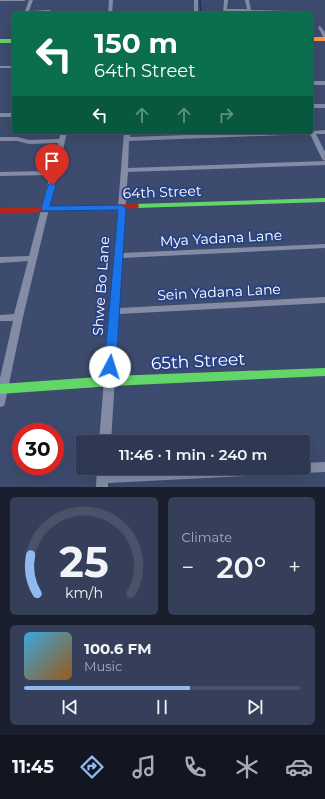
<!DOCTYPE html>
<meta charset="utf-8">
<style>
:root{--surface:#2e3852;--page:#363f59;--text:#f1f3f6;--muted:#a7acb8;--line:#495269;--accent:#90b9f0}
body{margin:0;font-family:Montserrat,sans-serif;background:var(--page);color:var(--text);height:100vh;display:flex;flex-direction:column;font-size:15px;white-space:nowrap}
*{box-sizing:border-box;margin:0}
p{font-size:13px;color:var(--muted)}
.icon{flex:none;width:22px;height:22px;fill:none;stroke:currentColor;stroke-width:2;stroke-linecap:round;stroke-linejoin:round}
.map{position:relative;height:487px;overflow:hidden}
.details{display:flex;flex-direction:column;gap:10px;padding:10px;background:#191f2d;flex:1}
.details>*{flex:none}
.top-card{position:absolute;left:12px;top:12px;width:301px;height:122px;border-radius:4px;box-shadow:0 4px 16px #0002,0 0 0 1px var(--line);background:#0b6e4f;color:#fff;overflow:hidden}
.speed{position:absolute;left:12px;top:423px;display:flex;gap:8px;font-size:20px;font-weight:700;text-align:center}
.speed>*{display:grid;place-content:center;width:52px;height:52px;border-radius:50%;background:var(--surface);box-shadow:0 4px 16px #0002,0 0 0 1px var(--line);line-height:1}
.speed .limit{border:6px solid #d22;background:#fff;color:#111}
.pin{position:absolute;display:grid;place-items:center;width:34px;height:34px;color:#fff;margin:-41px -17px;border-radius:50% 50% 50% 0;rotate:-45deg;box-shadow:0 0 4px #0007}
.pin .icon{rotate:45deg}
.me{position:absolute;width:44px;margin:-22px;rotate:5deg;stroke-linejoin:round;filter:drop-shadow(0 0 3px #0008)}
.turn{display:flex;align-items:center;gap:14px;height:84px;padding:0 16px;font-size:18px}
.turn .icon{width:52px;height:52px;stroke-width:2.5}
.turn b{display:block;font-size:28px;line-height:34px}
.lanes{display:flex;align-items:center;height:38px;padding:0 16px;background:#0003;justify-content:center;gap:20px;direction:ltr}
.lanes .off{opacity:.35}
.big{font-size:30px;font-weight:600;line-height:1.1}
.details .widget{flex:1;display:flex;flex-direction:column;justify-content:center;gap:6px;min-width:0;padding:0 14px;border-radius:6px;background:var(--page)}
.details .dial{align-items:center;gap:0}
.dial svg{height:104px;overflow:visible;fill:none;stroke:var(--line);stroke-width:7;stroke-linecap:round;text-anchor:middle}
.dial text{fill:var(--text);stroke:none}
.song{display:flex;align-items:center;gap:12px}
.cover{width:48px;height:48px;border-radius:6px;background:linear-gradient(135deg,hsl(200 70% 55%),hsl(30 70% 35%))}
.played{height:4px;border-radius:2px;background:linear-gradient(90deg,var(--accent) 60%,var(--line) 60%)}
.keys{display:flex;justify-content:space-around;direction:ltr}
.heat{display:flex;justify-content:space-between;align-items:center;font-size:22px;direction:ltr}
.details .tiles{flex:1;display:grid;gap:10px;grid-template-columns:1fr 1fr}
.widget:last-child{grid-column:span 2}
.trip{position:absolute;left:76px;top:435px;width:234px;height:40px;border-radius:4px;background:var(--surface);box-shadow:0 4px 16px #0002,0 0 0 1px var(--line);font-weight:600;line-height:40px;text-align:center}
.dock{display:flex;height:64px;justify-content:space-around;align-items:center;background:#121621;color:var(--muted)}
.dock .icon{width:28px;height:28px}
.dock .active{color:var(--accent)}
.dock b{font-size:18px;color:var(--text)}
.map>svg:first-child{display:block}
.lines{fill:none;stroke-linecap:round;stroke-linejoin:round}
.stream{stroke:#1f3364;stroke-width:1.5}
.street{fill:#838ca4;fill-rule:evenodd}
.fast{fill:#63d668;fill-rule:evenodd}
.slow{fill:#ff974d;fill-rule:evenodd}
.jam{fill:#b3261e;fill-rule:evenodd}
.route{fill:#1a73e8;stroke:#114b97}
.labels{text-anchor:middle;stroke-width:4;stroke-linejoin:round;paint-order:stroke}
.street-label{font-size:14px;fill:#fff;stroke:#284383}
.near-street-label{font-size:17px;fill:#fff;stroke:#284383}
</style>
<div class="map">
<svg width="325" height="487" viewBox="0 0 325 487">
<rect width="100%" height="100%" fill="#3d4b6e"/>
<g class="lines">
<path class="stream" d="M200,0l1,14"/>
<g class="street">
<path d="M0,0h26l-2,1h-24z"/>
<path d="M29,0h4l-4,11 20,-1 10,4 -10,-2 -25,2z"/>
<path d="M109,0h4l-1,14h-4z"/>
<rect x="194" y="0" width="4" height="14"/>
<path d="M224,0h4l-1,9h20l-2,-9h4l2,10 39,1 21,3 -59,-2v2h-4v-2l-21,-1v3h-4z"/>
<path d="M320,26l5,6v5h-2l-5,-10z"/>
<rect x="0" y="66" width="14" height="2"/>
<rect x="311" y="81" width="14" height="4"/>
<rect x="311" y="104" width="14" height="4"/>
<rect x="0" y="113" width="14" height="4"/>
<path d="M311,128l3,3 11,-1v4h-9l9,18v9l-3,-2 -12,-25 -181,7 -1,27 197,-7v4l-197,7 -6,81 203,-9v4l-203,10 -3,50 206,-11v6l-206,11 -8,128h-12l25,-310h6v5l143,-5h38z"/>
<path d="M61,132h6l-9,40v1l-1,2 -34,142 -18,86 -1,3 -4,1v-29l13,-57h-13v-6l14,-1 14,-53 -28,2v-6l29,-1 21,-81 -50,1v-4l51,-1 7,-28 -29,1 -12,-3h-17v-4h17l12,3 30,-1z"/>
<path d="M325,462v10l-217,11v4h-12l1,-19h12v4l87,-4h107v-5z"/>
</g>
<g class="fast">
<rect x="0" y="39" width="14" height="4"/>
<path d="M325,198v4l-190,6 -4,-2 4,-2z"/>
<path d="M325,368v8l-213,10 -112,8v-10l112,-8z"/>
</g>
<rect class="slow" x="311" y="37" width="14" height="4"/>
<path class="jam" d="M135,204h3l1,2 -1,2 -138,6v-6z"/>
</g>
<path class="route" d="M52,182l4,3 -6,21 72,-1 4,3 -10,159 -2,3 -4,2 -4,-2 -2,-3 14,-157 -75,1 -2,-2 7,-24z"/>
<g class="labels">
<g class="street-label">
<text transform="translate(162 192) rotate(-2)" y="5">64th Street</text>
<text transform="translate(221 238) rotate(-3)" y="5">Mya Yadana Lane</text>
<text transform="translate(101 286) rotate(-86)" y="5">Shwe Bo Lane</text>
<text transform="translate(219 292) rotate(-3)" y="5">Sein Yadana Lane</text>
</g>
<g class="near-street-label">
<text transform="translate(198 361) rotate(-3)" y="6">65th Street</text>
</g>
</g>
</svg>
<div class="speed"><div class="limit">30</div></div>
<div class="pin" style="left:52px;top:185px;background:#d93025"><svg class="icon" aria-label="arrive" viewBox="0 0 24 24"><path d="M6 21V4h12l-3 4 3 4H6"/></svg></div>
<svg class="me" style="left:110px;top:367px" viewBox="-20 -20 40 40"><circle r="19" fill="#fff"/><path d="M0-13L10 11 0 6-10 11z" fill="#1a73e8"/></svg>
<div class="trip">11:46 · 1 min · 240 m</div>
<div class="top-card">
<div class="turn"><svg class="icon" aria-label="left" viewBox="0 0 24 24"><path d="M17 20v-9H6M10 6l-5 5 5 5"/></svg><div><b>150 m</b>64th Street</div></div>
<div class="lanes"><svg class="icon" aria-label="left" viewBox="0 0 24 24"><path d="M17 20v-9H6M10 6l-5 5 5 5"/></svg><svg class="icon off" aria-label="ahead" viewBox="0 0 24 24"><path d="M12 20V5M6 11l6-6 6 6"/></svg><svg class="icon off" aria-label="ahead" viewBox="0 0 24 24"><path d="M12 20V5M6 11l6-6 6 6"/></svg><svg class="icon off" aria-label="right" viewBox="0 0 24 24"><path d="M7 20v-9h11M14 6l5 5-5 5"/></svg></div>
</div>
</div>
<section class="details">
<div class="tiles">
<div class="widget dial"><svg viewBox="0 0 100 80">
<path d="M14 69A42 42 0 1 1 86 69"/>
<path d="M14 69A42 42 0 0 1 9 39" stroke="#90b9f0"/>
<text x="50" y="56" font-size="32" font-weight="700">25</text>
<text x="50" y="72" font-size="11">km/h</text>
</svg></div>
<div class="widget"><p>Climate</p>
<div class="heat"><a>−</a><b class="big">20°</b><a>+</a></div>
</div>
<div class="widget">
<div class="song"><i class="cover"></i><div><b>100.6 FM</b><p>Music</p></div></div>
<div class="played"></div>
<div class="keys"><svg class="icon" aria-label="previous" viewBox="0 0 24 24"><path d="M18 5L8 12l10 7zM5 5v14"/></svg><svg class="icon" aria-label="pause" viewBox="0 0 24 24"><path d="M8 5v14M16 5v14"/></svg><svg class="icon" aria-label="next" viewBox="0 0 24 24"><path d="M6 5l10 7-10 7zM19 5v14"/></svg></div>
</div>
</div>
</section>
<nav class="dock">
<b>11:45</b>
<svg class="icon active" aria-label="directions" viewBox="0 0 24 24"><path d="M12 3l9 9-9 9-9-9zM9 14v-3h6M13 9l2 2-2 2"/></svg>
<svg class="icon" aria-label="music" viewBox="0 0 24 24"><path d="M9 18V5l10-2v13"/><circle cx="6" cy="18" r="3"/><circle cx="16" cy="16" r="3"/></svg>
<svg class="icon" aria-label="phone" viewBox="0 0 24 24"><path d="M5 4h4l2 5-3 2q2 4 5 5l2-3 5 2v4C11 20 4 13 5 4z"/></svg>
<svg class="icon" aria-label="climate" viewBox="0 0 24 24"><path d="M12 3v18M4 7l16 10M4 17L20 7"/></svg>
<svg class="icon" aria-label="car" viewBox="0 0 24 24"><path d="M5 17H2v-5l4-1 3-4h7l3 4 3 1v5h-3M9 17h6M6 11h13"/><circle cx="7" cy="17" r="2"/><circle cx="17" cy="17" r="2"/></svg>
</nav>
